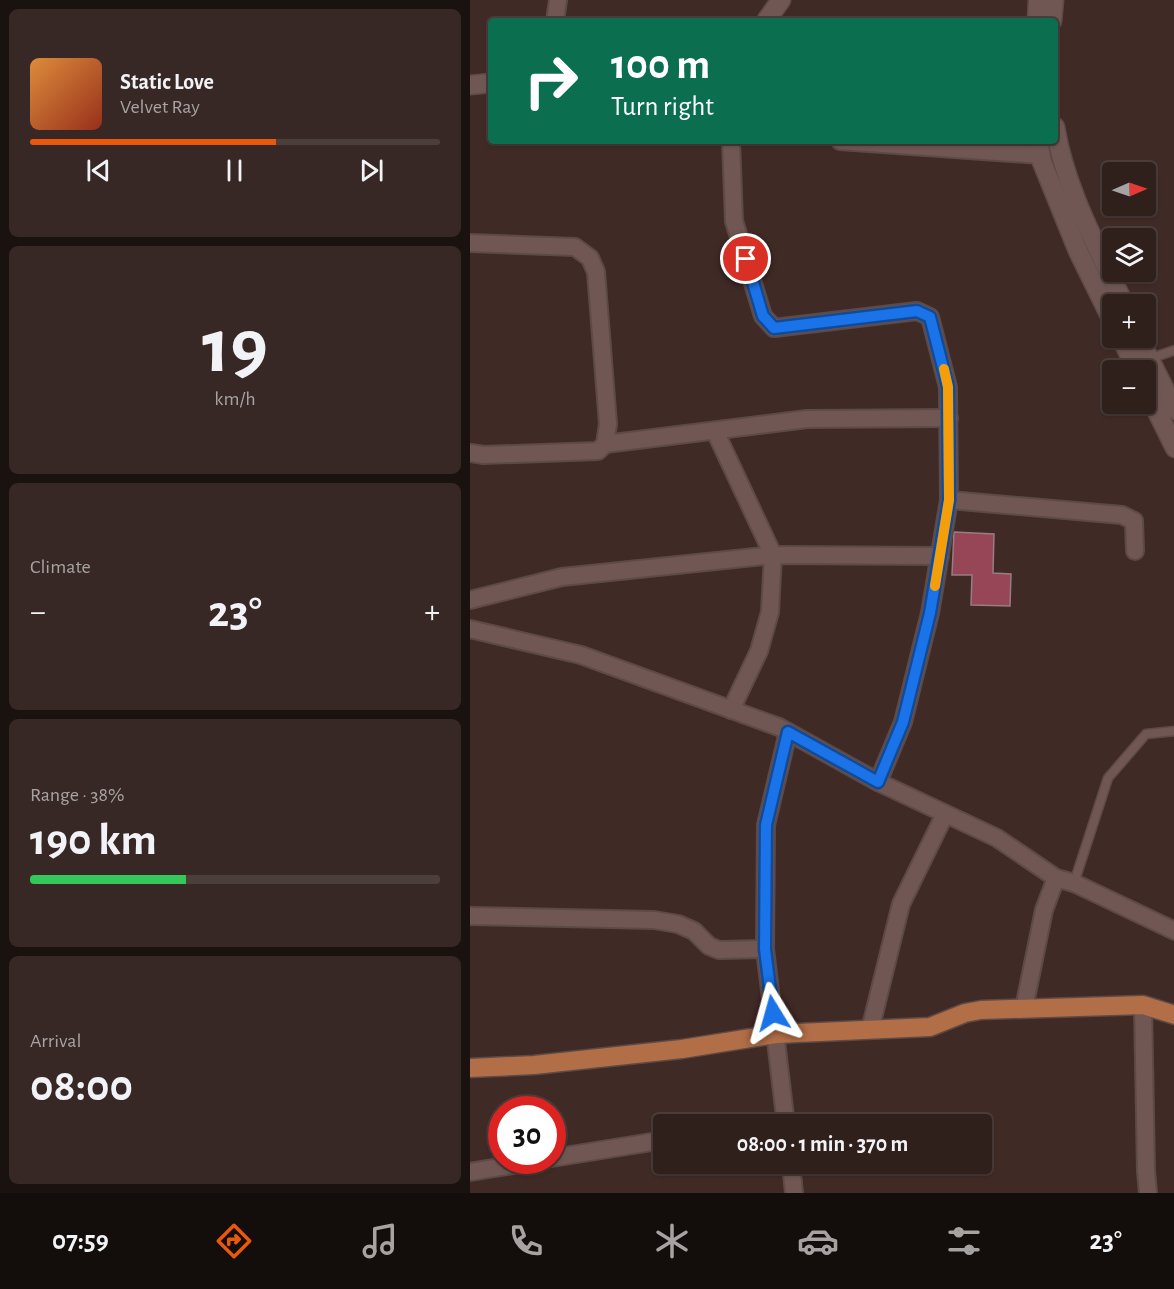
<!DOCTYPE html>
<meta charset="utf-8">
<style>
:root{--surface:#30201c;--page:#382825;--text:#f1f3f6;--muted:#a8a3a3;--line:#4b3e3b;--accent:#ea580c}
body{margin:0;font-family:"Alegreya Sans",sans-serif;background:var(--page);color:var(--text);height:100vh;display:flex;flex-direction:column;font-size:22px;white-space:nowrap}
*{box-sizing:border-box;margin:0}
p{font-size:20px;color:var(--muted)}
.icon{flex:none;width:33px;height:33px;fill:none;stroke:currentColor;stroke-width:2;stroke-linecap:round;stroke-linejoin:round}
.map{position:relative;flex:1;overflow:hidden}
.sheet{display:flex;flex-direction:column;gap:9px;padding:9px;background:#1a120f;width:470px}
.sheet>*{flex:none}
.top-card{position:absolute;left:18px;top:18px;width:570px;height:126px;border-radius:6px;box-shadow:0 2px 4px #0004,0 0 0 2px var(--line);background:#0b6e4f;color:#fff;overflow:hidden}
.needle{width:39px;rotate:88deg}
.fabs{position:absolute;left:632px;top:162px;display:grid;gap:12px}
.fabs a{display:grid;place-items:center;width:54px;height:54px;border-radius:6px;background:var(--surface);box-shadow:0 2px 4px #0004,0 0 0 2px var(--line);font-size:30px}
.speed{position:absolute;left:18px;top:1096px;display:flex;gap:12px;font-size:30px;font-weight:700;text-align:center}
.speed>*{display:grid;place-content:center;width:78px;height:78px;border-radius:50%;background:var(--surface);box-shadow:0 2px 4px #0004,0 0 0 2px var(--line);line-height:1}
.speed .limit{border:9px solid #d22;background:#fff;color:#111}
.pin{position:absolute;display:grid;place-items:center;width:51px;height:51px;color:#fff;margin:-26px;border:3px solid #fff;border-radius:50%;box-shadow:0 2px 6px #0007}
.me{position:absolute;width:66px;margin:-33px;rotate:352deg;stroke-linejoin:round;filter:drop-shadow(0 0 4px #0008)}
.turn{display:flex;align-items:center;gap:21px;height:126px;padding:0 24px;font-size:27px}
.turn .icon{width:78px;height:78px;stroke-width:2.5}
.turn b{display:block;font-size:42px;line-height:51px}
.big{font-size:45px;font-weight:700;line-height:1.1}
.sheet .widget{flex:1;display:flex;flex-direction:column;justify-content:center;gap:9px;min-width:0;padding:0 21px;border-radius:9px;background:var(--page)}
.sheet .dial{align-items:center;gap:0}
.dial b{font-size:78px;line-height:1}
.song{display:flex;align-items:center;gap:18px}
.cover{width:72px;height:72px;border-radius:9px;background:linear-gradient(135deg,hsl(30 70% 55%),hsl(10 70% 35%))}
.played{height:6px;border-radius:3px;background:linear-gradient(90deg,var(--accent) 60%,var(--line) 60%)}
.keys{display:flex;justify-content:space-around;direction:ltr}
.heat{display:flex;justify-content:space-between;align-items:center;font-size:33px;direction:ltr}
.charge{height:9px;border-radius:4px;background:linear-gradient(90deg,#34c759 38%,var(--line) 0)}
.trip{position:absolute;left:183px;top:1114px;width:339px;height:60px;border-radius:6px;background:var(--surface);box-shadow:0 2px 4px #0004,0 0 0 2px var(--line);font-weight:700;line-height:60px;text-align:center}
.dock{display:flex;height:96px;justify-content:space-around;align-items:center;background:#130d0b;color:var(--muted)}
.dock .icon{width:42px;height:42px}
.dock .on{color:var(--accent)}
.dock b{font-size:27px;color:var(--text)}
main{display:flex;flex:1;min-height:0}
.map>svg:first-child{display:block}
.building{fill:#974658;stroke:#987c81;stroke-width:1.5}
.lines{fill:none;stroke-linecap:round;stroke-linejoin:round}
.service-casing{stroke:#5d4a47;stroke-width:11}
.minor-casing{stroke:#5d4a47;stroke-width:20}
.tertiary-casing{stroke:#5d4a47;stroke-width:21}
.secondary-casing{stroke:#5d4a47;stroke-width:21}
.primary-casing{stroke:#5d4a47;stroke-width:21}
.service{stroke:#705753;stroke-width:8}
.minor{stroke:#705753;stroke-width:16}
.tertiary{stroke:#705753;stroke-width:18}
.secondary{stroke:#705753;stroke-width:18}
.primary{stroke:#b26e46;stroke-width:18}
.route-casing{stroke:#114b97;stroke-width:15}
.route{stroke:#1a73e8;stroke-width:10}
.slow{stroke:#f59e0b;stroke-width:10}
</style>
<main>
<section class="sheet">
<div class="widget">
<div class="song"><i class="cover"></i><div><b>Static Love</b><p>Velvet Ray</p></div></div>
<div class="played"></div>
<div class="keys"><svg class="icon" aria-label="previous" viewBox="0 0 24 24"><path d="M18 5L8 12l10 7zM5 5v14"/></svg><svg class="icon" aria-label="pause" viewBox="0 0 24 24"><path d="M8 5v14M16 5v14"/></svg><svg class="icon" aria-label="next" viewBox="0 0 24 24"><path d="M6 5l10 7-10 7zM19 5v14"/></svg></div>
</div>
<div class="widget dial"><b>19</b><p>km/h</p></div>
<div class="widget"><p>Climate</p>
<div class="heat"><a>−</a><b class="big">23°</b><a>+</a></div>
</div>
<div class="widget"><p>Range · 38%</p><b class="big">190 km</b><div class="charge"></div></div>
<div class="widget"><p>Arrival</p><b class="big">08:00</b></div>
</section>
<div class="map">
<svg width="705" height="1193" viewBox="0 0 705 1193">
<rect width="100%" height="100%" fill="#402a26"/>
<path class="building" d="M484,532l40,2 -1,39 18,1 -1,32 -39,-1 1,-30h-20z"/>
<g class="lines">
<defs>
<g id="service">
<path d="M679,359l26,-9"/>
<path d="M604,883l34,-105 38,-44 29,-3"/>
</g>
<g id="minor">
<path d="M85,21l3,-21"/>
<path d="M261,141l3,80 29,95 11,12 143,-17 13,6 18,70 1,113 -19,113 -27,109 -25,60"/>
<path d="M370,141l201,14"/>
<path d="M0,243l105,4 15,11 6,14 12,152 -3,20 -7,7 -114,4 -14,-2"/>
<path d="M245,431l58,124 -3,57 -11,39 -28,59"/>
<path d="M135,444l202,-25 142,-1"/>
<path d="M479,500l173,15 12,6 1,30"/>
<path d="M0,600l92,-23 211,-22 167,1"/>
<path d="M0,629l111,26 198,72 99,55 119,56 59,40 18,5 101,48"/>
<path d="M0,916l184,4 24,4 16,7 15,15 10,4 46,-1"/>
<path d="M673,1005l3,166 2,22"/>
<path d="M554,1008l20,-98 12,-32"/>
<path d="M400,1030l31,-126 44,-90"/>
<path d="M316,1125l-21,-176 1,-124 22,-93"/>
<path d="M82,1158l112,-18"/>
<path d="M321,1164l3,29"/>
<path d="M0,1172l67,-11"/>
</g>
<g id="tertiary">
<path d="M567,21l1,-21"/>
<path d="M582,21l2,-21"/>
<path d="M585,127c10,62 43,121 69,177"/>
<path d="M568,141l4,21 36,89 34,69"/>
<path d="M651,338l16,32"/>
<path d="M669,338l36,72"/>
<path d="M675,387l30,61"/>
</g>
<g id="secondary">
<path d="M296,21l15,-21"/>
<path d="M0,85l21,-2"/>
</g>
<path id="primary" d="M0,1068l64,-3 148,-16 94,-15 154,-7 35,-14 16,-3 162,-5 32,10"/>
</defs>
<use href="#service" class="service-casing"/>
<use href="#minor" class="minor-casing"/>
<use href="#tertiary" class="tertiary-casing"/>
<use href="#secondary" class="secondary-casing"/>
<use href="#primary" class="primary-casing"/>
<use href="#service" class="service"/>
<use href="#minor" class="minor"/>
<use href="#tertiary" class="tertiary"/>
<use href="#secondary" class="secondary"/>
<use href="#primary" class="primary"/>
</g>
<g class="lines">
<defs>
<path id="route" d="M276,259l17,57 11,12 143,-17 13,6 18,70 1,113 -19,113 -27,109 -25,60 -90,-50 -22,93 -1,124 8,64"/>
</defs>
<use href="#route" class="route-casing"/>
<use href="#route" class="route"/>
<path class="slow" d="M465,586l14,-86 -1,-113 -4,-18"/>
</g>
</svg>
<div class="fabs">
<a><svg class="needle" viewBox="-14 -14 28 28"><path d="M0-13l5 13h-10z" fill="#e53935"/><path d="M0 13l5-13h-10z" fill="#a8a3a3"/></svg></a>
<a><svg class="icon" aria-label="layers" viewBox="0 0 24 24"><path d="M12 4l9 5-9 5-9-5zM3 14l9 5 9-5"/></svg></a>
<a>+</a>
<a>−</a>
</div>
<div class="speed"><div class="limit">30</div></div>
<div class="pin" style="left:276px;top:259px;background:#d93025"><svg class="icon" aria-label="arrive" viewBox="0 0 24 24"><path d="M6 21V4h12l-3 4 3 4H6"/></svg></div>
<svg class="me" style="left:303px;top:1013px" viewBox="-20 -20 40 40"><path d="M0-17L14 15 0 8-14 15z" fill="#1a73e8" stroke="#fff" stroke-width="4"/></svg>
<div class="trip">08:00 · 1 min · 370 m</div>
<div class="top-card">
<div class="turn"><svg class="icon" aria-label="right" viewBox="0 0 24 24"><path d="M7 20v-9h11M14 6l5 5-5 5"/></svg><div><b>100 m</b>Turn right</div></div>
</div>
</div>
</main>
<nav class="dock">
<b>07:59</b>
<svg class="icon on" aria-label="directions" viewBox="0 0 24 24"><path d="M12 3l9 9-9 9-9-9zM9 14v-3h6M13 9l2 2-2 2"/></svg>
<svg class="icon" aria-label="music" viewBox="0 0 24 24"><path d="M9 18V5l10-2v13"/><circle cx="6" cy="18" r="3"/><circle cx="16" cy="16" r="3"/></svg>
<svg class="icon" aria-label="phone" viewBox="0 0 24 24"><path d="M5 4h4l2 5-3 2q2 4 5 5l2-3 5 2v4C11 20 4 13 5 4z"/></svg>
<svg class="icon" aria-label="climate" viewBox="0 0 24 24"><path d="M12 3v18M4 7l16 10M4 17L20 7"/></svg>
<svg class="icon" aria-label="car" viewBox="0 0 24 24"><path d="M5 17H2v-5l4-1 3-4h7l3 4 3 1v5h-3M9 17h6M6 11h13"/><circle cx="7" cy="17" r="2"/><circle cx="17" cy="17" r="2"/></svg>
<svg class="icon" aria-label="filters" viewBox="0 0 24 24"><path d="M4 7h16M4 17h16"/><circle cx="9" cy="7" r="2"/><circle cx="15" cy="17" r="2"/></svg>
<b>23°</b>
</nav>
